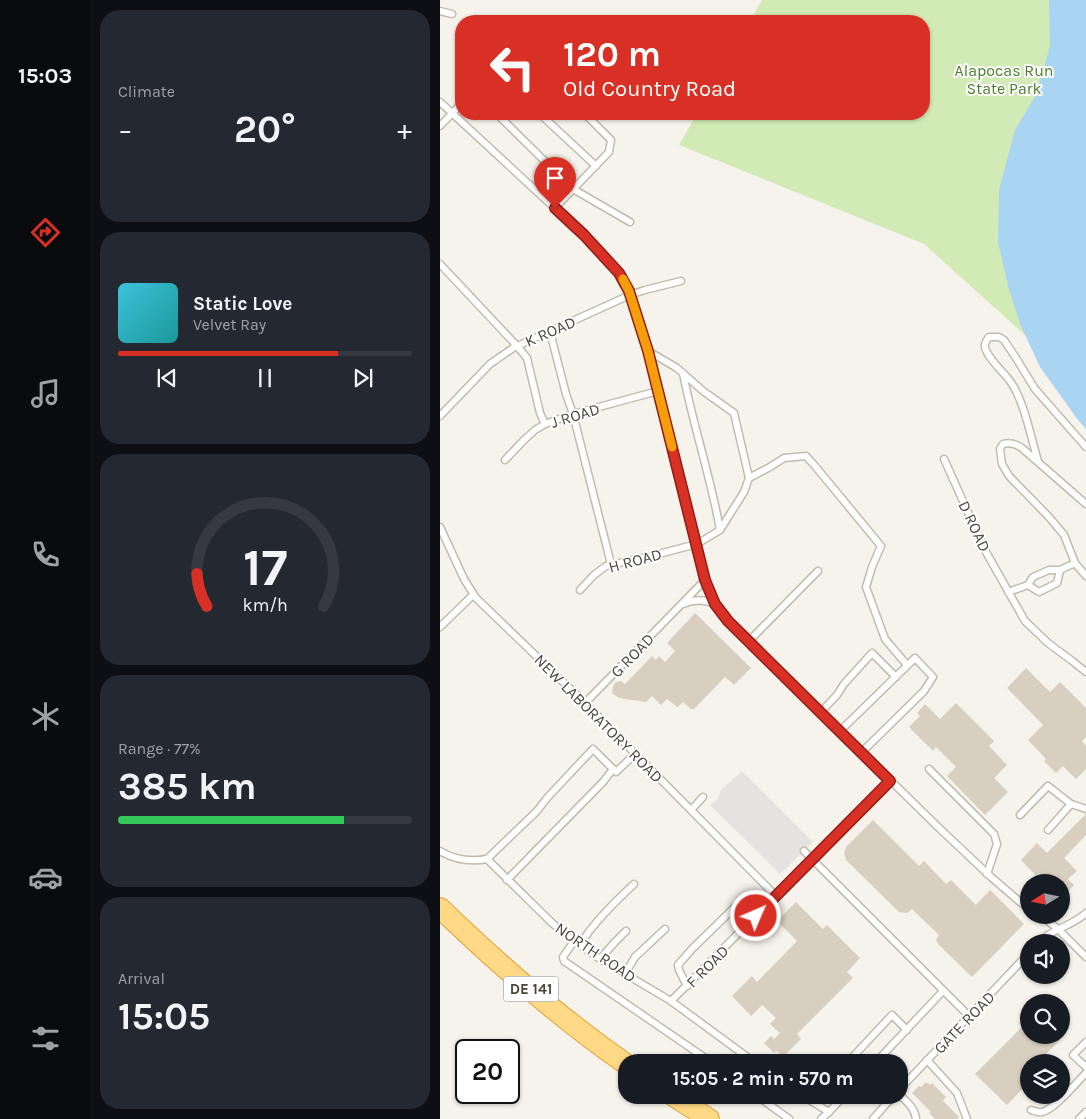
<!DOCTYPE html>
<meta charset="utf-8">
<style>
:root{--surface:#171b24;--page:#242831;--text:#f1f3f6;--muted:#9ea1a6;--line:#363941;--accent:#d93025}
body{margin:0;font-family:Karla,sans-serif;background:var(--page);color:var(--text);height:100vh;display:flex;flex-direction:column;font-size:19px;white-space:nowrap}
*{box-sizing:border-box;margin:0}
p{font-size:16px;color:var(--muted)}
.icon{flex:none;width:28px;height:28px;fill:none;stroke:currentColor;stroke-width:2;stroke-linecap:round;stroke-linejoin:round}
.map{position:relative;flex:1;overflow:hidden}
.panel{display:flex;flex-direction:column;gap:10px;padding:10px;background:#0d0f14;width:350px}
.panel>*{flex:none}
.hud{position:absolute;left:15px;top:15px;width:475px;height:105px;border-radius:20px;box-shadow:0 1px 4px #0004;background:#d93025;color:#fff;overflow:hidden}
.needle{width:32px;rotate:260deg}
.controls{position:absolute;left:580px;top:874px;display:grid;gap:10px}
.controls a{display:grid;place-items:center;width:50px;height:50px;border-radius:50%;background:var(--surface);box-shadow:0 1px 4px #0004;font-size:25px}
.speed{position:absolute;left:15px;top:1039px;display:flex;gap:10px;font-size:25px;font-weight:700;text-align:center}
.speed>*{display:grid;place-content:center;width:65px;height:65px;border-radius:50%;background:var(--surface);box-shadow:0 1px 4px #0004;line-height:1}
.speed .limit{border:2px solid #111;border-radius:8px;background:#fff;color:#111}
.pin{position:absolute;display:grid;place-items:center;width:42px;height:42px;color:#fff;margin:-51px -21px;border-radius:50% 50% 50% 0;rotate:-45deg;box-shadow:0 0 5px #0007}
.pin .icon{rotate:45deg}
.me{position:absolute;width:55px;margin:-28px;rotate:45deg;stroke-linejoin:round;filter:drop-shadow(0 0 4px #0008)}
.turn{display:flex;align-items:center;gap:18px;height:105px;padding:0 25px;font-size:22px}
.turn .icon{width:65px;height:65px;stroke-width:2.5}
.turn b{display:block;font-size:35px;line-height:42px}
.big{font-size:38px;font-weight:700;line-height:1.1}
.panel .card{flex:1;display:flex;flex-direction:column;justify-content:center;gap:8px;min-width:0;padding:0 18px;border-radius:20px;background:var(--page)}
.panel .dial{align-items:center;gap:0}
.dial svg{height:130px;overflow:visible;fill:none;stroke:var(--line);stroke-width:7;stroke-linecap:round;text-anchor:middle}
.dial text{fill:var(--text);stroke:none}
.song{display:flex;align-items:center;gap:15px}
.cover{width:60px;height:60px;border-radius:8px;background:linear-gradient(135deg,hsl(190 70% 55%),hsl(180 70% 35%))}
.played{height:5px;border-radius:2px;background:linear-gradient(90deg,var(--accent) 75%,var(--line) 75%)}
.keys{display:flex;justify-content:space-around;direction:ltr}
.heat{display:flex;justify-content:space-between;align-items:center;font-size:28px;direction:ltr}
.charge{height:8px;border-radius:4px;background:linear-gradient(90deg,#34c759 77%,var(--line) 0)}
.trip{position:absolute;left:178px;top:1054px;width:290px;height:50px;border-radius:20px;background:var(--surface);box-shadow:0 1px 4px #0004;font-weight:700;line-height:50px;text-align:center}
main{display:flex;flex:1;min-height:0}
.tabs{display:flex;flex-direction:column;width:90px;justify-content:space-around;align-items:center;background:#090b0e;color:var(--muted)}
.tabs .icon{width:35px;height:35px}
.tabs .active{color:var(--accent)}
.tabs b{font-size:22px;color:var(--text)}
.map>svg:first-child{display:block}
.green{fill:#d2eab5}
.parking{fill:#e5e3e0}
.water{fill:#a9d4f2}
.building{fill:#d8cfc1}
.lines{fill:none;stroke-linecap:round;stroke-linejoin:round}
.service-casing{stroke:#c2bbae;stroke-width:9}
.trunk-casing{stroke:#e0a43c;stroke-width:22}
.service{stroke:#fff;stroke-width:6}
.trunk{stroke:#ffd985;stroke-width:20}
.route-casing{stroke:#8d1f18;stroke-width:12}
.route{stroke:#d93025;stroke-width:9}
.slow{stroke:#f59e0b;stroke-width:9}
.labels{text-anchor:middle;stroke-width:4;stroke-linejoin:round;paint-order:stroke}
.shield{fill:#fff;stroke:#817c74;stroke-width:1}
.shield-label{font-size:15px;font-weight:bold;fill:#4b4439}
.park-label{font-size:16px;fill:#4a7f2a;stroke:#fff}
.street-label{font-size:16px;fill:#4b4439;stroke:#fff}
</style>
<main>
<nav class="tabs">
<b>15:03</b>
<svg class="icon active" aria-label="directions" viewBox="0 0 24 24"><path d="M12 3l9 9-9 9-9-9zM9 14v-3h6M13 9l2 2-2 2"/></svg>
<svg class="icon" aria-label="music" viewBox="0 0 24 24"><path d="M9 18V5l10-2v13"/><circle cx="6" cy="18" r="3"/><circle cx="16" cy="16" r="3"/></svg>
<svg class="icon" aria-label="phone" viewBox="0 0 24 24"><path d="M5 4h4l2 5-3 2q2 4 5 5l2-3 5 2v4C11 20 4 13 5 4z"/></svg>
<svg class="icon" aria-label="climate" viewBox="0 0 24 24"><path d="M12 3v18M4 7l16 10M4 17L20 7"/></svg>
<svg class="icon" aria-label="car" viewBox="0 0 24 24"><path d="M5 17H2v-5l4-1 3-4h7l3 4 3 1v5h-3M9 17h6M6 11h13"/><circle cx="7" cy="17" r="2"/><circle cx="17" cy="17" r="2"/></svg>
<svg class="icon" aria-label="filters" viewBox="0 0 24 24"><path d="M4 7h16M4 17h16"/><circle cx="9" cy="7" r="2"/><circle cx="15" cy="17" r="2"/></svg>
</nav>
<section class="panel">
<div class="card"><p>Climate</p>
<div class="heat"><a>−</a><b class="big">20°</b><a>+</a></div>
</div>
<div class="card">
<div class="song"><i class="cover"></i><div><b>Static Love</b><p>Velvet Ray</p></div></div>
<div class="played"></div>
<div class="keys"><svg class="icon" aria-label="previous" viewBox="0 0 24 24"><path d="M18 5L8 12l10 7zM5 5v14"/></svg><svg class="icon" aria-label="pause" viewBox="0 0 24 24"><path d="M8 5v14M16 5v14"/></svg><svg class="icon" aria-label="next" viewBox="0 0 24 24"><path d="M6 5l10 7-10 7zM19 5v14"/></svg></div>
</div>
<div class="card dial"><svg viewBox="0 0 100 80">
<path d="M14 69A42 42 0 1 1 86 69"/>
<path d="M14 69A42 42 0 0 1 8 49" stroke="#d93025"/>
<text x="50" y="56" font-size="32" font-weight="700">17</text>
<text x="50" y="72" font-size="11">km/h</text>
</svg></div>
<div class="card"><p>Range · 77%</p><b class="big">385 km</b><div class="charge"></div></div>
<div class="card"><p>Arrival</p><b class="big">15:05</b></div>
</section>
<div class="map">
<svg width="646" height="1119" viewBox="0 0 646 1119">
<rect width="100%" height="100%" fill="#f6f3ec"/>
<path class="green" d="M322,0h324l-46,324 -15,11 -101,-91 -245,-99 18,-31h227v-93h-174z"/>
<path class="parking" d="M302,771l71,71 -33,32 -70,-69 7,-5 4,-10z"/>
<path class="water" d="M609,0h37v429l-8,-9 -38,-53 -20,-43 -12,-38 -10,-44 1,-52 16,-60 21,-35 14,-49z"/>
<g class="building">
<path d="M255,613l56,55 -17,17 -9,-8 -31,32h-3l-8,-7 -5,5 -2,-1 -9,-7 -6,6 -9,-9 -6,6 -27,-4 -6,-4 -1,-3 2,-7 3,-2 4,-1 4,3 27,-28 4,4 3,-4 6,6 10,-11 -8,-8z"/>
<path d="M586,668l24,24 10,-10 26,26v29l-4,4 4,5v23l-10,10 -13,-13 -7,7 -12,-12 2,-2 -18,-19 15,-15 -36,-37z"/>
<path d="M516,703l38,38 -5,5 18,19 -13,13 14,14 -23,23 -38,-39 9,-9 -20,-20 -3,4 -24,-24 11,-11 -3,-3 8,-9 15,15z"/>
<path d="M646,814v21l-22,23 13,13 -9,8 6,6 -13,13v-16h-19l-21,-22 16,-17 10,10z"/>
<path d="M433,820l46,46 5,-5 22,23 5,-4 25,25 14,-15 34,34 -52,53 -32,-31 -3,-4 -1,-2 3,-5 -27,-26 -5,4 -8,-1 -53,-52 -2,-7 2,-6z"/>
<path d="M356,902l27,27 4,-4 33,33 -13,14 6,6 -56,56 4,5 -18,18 -6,-6 -3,2 -10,-10 7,-7 3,3 6,-6 -10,-9 6,-6 -14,-13 -11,11 -19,-20 20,-20 5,6 40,-41 -20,-20z"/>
<path d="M589,1020v15h27l4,5 -22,22h-9v10l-6,6 5,5 -21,22 -32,-31z"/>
<path d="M486,1082l4,3 2,-2 14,14 -3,4 16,16 -2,2h-22l-6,-6 2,-1 -19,-19 7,-7 2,1z"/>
</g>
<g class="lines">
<defs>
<g id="service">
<path d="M0,11l12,3"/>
<path d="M0,102l144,133 35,38 10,18 19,60 57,229 10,24 8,12 215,211 53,50 29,25 9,6"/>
<path d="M57,114l76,75 57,33"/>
<path d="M100,114l56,52"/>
<path d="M0,126l21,-22"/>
<path d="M115,208l54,-56 2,-12 -26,-26"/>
<path d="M0,264l77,82 10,12 13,55 5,11"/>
<path d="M110,332l16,62 7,20 38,150"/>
<path d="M243,373c10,53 28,104 37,157"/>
<path d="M0,416l50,-52 23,-16 117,-53 15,-5 36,-9"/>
<path d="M504,459l42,93 39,69 23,22 23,17 15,12"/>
<path d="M65,460l20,-21 10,-9 10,-6 28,-10 85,-23"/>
<path d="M598,461c-7,-23 -14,-61 -28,-80 -6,-8 -24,-25 -25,-34 -1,-4 2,-7 4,-10h10l5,3 12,18 19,31 51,58"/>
<path d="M309,478l21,-11 14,-9 22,-2 9,10 66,80 -9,21 -6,20 19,52 22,26"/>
<path d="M646,504l-63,-55c-6,-5 -12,-7 -20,-5l-3,5 2,15 7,12 40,41 15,18 11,28 11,13"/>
<path d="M0,527l24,52 12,19 109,105 191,193"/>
<path d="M620,570l15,-7"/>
<path d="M140,590l14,-15 12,-9 41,-9 50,-13 23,-14 24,-38 5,-14 -15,-65 -31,-22 -26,-23 -29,-17"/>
<path d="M568,592l20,-7 5,-8 16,-7h11l-3,13 -18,9 -11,-7"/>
<path d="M243,604c11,-5 21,-5 32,0"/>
<path d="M0,627l33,-32"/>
<path d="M309,641l69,-70"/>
<path d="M145,703l120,-123"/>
<path d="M381,712l16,-17 7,-11 28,-31 24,24"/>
<path d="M400,731l75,-73 18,19 -9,14 -62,61"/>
<path d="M489,769l65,65 3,10 -10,30"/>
<path d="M251,810l12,-13"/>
<path d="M580,815l28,-29 23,18 15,5"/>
<path d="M608,830l23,-26"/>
<path d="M0,851c15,9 30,11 47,8l65,64 22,18 26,18 71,42 83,61"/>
<path d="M364,851l165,165"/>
<path d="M47,859l50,-48 10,-13 46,-49 23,23 19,-18"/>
<path d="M67,880l96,-98 10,-13"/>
<path d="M600,915l18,14 28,28"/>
<path d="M134,941l-11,16 1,4 147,101"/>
<path d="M599,942c13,-13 33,-16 47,-29"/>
<path d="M140,945c12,-21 36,-44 54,-61"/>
<path d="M160,959l15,-17 11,-11"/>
<path d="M185,974l10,-17 30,-28"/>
<path d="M247,986l-8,-16 -1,-5 14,-16 45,-44c9,0 14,6 19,11"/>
<path d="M231,1001l219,-220"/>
<path d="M646,1042l-13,13 13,12"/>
<path d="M487,1060l30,33 10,26"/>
<path d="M408,1062l44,-47 15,15"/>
<path d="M436,1062l67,-71"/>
<path d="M459,1090l130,-137"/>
<path d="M459,1094c8,8 16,14 17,25"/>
<path d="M316,1095l33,24"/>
<path d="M361,1095l28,17 16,-17"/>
<path d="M371,1101l6,-6"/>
<path d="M591,1110c3,1 7,3 11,2 12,-2 35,-30 44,-39"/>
<path d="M381,1119l8,-7"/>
<path d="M433,1119l21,-24"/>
<path d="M639,1119l7,-7"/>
</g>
<g id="trunk">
<path d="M0,908c58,56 120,110 186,156"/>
<path d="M232,1095l37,24"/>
</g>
</defs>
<use href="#service" class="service-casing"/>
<use href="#trunk" class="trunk-casing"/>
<use href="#service" class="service"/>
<use href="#trunk" class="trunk"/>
</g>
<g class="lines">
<defs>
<path id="route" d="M115,208l29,27 35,38 10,18 19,60 57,229 10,24 13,17 162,160 -134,135"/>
</defs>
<use href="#route" class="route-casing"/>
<use href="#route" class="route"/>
<path class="slow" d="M183,279l6,12 19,60 24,96"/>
</g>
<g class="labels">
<rect class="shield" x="63.5" y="976.5" width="55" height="25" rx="4"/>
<g class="shield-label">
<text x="91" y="994">DE 141</text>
</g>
<g class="park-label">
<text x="564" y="76">Alapocas Run<tspan x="564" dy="18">State Park</tspan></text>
</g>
<g class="street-label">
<text transform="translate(110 331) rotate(-24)" y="6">K ROAD</text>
<text transform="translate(135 415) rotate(-17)" y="6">J ROAD</text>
<text transform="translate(535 526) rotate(65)" y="6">D ROAD</text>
<text transform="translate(195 560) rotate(-15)" y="6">H ROAD</text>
<text transform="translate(192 655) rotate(-46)" y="6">G ROAD</text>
<text transform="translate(159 718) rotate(45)" y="6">NEW LABORATORY ROAD</text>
<text transform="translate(156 952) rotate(34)" y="6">NORTH ROAD</text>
<text transform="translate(267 966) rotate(-45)" y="6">F ROAD</text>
<text transform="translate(524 1022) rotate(-46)" y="6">GATE ROAD</text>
</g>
</g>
</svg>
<div class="controls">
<a><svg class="needle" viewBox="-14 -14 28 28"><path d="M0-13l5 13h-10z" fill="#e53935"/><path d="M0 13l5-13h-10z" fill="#9ea1a6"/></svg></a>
<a><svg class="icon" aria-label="sound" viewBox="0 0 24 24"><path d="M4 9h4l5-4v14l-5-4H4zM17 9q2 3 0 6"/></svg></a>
<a><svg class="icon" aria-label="search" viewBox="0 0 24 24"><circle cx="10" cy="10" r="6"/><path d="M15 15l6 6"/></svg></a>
<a><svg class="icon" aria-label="layers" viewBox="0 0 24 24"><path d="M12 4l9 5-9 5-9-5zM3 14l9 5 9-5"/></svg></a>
</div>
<div class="speed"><div class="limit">20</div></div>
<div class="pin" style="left:115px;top:208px;background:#d93025"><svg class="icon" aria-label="arrive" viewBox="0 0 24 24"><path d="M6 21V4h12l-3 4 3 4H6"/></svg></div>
<svg class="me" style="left:316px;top:916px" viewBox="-20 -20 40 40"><circle r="17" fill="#d93025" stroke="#fff" stroke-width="3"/><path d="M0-11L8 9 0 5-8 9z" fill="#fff"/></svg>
<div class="trip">15:05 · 2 min · 570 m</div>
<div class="hud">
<div class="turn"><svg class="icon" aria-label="left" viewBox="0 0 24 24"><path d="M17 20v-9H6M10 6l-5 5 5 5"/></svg><div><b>120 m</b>Old Country Road</div></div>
</div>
</div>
</main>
